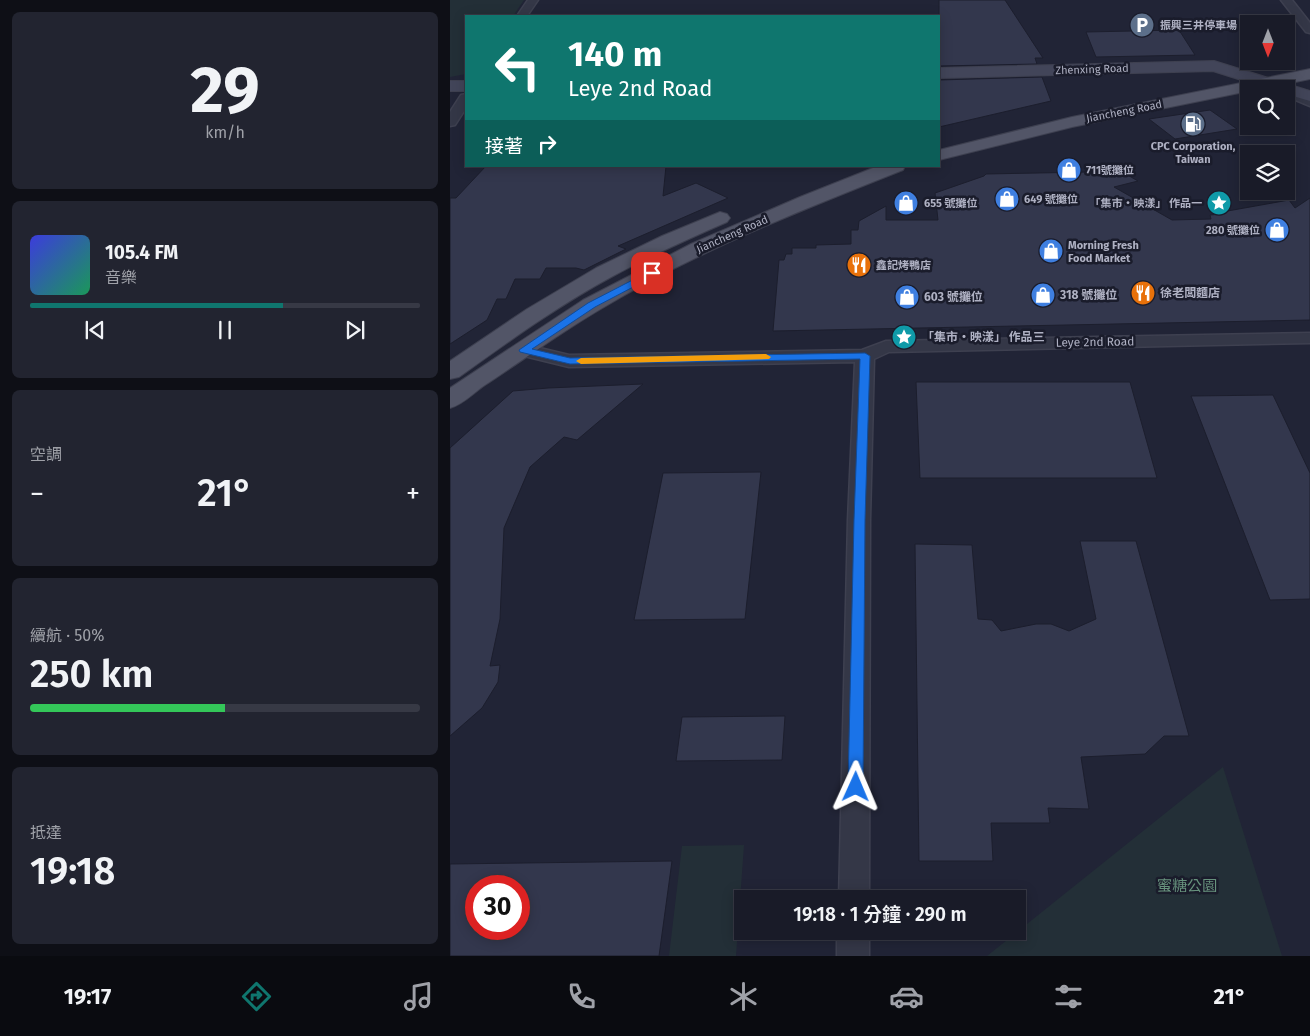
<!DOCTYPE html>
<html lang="zh-TW">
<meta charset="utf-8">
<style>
:root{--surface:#191b28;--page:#222430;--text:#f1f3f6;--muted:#9fa1a8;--line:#373945;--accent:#0f766e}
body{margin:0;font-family:"Fira Sans","Noto Sans TC",sans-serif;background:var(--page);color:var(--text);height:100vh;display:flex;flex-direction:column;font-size:19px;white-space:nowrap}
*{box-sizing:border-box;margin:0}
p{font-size:16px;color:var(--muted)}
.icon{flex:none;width:28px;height:28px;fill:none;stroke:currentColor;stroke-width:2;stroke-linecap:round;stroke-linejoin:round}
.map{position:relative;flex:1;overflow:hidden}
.side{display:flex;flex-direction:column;gap:12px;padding:12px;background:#0e0f16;width:450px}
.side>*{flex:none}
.banner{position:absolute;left:15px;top:15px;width:475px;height:152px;border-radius:0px;box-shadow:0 2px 12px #0003,0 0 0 1px var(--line);background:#0f766e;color:#fff;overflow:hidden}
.needle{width:32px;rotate:180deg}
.fabs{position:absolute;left:790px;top:15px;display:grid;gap:10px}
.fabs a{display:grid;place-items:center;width:55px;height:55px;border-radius:0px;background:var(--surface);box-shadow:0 2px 12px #0003,0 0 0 1px var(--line);font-size:25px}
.speed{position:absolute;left:15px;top:875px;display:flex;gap:10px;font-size:25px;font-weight:700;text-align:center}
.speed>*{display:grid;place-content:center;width:65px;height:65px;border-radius:50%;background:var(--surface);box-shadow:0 2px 12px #0003,0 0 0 1px var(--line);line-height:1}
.speed .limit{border:8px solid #d22;background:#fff;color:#111}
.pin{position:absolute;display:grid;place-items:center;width:42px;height:42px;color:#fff;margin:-21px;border-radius:10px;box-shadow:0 2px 8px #0006}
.me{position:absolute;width:55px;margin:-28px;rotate:1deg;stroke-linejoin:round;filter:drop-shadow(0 0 4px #0008)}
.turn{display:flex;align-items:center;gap:18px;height:105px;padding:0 20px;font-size:22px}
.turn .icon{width:65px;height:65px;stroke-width:2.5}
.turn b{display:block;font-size:35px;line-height:42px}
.then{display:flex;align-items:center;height:48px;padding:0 20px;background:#0003;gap:10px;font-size:19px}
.big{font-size:38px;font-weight:600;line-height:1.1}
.side .card{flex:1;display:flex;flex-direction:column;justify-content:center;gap:8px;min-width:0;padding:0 18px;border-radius:8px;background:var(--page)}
.side .dial{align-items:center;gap:0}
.dial b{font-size:65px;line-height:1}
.song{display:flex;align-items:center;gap:15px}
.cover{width:60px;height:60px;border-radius:8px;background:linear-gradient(135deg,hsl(240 70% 55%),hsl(150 70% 35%))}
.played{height:5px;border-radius:2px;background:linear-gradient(90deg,var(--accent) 65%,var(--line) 65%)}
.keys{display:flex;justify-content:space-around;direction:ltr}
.heat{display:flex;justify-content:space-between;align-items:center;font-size:28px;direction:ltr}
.charge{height:8px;border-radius:4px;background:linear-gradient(90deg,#34c759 50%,var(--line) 0)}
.trip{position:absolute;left:284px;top:890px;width:292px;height:50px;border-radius:0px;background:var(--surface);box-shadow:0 2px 12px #0003,0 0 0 1px var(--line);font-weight:600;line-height:50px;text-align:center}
.tabs{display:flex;height:80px;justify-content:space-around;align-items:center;background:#0a0b10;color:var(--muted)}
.tabs .icon{width:35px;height:35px}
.tabs .active{color:var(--accent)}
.tabs b{font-size:22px;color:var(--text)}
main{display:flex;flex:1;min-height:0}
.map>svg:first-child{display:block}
.green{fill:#232f37}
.building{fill:#33374d;stroke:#1c1e2d;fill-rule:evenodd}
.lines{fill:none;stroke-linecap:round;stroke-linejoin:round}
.street-casing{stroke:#3e4050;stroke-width:3}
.secondary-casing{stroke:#3e4050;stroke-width:2}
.primary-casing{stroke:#3e4050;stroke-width:2}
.street{fill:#343747;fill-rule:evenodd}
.secondary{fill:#424559;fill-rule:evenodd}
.primary{fill:#525567;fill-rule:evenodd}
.route{fill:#1a73e8;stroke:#114b97}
.slow{fill:#f59e0b}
.labels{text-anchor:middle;stroke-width:5;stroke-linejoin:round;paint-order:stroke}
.far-poi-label{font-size:11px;font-weight:bold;fill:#afb1c3;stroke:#1a1c2b;text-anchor:start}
.far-street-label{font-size:11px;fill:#afb1c3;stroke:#1a1c2b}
.poi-label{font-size:12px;font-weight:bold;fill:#afb1c3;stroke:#1a1c2b;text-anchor:start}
.street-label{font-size:12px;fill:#afb1c3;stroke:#1a1c2b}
.near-park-label{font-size:15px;fill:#67927d;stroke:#1a1c2b}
</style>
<main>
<section class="side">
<div class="card dial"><b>29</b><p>km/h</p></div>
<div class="card">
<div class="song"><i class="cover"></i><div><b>105.4 FM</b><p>音樂</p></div></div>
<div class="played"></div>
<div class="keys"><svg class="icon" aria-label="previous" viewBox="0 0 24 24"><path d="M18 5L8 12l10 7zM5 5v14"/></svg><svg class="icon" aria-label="pause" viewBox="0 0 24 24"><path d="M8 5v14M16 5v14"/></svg><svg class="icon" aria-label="next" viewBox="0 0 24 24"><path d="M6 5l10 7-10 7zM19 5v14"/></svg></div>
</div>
<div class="card"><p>空調</p>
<div class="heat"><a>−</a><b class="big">21°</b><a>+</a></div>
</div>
<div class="card"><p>續航 · 50%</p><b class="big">250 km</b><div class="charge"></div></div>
<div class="card"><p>抵達</p><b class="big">19:18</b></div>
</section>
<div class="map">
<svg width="860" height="956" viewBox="0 0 860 956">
<rect width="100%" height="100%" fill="#212436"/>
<g class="green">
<path d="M0,0h74l-11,16h-47v58l-16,3z"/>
<path d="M773,767l59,189h-295z"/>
<path d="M294,845l-8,111h-67l13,-110z"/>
</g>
<g class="building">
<path d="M489,0h66l38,58h-8l2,6 -98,2z"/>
<path d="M729,30l16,25 -99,2 -10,-25z"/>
<path d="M592,77l9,24 -112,26v-47z"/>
<path d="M760,110l27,19 -62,10 -26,-20z"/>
<path d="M36,166h180l-3,30 33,-13 32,15 -110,48 8,3 -42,21 -8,-2h-30l-6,11h-25l-9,20h-9l-10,21 -37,24v-146h6z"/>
<path d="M662,166l26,15 -24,6 58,33 39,-1 -1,-4 13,-1 -1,-2 67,-12 6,8 15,-10v122l-537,11 6,-71h5l2,-6h6v-6h24v-3l35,-1v-14h7l1,-9 27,-15v14h52l-3,-27 49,-17 2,-2 103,-2z"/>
<path d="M466,382h214l27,96h-237z"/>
<path d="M193,384l-66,56 -13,-3 -34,30 -26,61 -4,91 -10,47 10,-1 -2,17 -16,26 -32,28v-288l63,-57 35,-3z"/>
<path d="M823,395l37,78v126l-40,1 -79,-204z"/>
<path d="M311,472l-16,147 -111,1 29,-147z"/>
<path d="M630,541h56l53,195h-25l-19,18 -64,3 8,52 -41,-1 2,15h-59l2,38h-74l-4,-317 57,1 6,74 14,1 9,11 35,-7h15l18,7 27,-12z"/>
<path d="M335,716l-3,44 -106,1 6,-44z"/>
<path d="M222,861l-13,95h-209v-92zM26,886h43v43h-43z"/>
</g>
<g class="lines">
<defs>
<g id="street">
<path d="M78,0h10l-11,16h-10z"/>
<path d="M831,0h11l18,23v10l-4,-1z"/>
<path d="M836,87l24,10v9l-24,-10v-7h-5z"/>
<path d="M16,94v14l-11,17 -5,1v-14l11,-17z"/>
<path d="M860,333v10l-421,9 -15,7 -4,161 -1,379h-30l9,-379 7,-158 -286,5 -53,-13 -2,-4 2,-4 7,-2 46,11 293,-5 24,-9z"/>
<rect x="387" y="931" width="32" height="25"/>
</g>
<g id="secondary">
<path d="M764,61l96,30v10l-24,-7v-5h-16l-57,-18 -274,7v-10z"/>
<rect x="0" y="81" width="16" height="10"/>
</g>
<g id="primary">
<path d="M860,69v10l-49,10h-12v2l-177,36 -133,33v-10l133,-33z"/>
<path d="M428,166h27l-2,4c-104,41 -208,82 -304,140 -39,23 -76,50 -114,75 -12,8 -21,19 -35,23v-20l133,-88 108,-56 109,-47z"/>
<path d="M270,212l7,2 3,4 -3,4c-39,17 -77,34 -114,54 -54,29 -105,66 -154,101l-9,2v-18l77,-52 69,-41 66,-32z"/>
</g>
</defs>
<use href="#street" class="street-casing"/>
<use href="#secondary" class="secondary-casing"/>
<use href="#primary" class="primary-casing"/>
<use href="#street" class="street"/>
<use href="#secondary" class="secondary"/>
<use href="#primary" class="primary"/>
</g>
<path class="route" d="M202,270l5,3 -1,2 -61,32 -63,42 38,9 295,-5 5,3 -5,164 -2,267 -2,5 -5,1 -6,-1 -2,-5 6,-267 6,-161 -290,5 -50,-12 -1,-2 69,-47z"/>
<path class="slow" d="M316,354l5,3 -2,2 -188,5 -5,-3 5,-3z"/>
<defs>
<symbol id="parking-disc" viewBox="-11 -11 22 22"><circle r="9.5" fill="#5c6f8a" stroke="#1a1c2b"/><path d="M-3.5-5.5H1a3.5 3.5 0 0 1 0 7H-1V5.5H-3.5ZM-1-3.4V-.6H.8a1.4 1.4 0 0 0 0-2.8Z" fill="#fff"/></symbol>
<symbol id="fuel-disc" viewBox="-11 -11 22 22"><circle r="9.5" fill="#5c6f8a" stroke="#1a1c2b"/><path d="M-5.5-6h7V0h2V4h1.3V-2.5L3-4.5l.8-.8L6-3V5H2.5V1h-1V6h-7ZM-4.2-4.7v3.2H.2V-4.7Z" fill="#fff"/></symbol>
<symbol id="shop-disc" viewBox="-11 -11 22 22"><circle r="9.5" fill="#3f7fe0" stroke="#1a1c2b"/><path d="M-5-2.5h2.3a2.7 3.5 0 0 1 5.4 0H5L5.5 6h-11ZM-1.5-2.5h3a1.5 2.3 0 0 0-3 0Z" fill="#fff"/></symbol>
<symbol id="sight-disc" viewBox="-11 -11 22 22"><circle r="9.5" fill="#0f9aa8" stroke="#1a1c2b"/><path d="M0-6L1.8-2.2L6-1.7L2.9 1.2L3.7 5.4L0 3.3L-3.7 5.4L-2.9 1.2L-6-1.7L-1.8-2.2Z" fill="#fff"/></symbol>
<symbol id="restaurant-disc" viewBox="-11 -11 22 22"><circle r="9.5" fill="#e8710a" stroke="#1a1c2b"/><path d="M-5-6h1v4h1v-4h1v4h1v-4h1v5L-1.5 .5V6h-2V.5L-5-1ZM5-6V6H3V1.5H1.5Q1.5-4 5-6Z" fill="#fff"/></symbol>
</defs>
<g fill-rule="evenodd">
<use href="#parking-disc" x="678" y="11" width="28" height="28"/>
<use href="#fuel-disc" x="729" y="110" width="28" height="28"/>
<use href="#shop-disc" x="605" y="156" width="28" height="28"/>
<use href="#shop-disc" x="543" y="185" width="28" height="28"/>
<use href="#shop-disc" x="442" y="189" width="28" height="28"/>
<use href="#sight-disc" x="755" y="189" width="28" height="28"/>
<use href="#shop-disc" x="813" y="216" width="28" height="28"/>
<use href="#shop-disc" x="587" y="237" width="28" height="28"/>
<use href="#restaurant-disc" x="395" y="251" width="28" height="28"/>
<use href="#restaurant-disc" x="679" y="279" width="28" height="28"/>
<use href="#shop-disc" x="579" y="281" width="28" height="28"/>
<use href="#shop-disc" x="443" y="283" width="28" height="28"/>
<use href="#sight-disc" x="440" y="323" width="28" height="28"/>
</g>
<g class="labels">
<g class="far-poi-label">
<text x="710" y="29">振興三井停車場</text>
<text x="743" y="150" text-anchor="middle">CPC Corporation,<tspan x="743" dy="13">Taiwan</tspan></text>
<text x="636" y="174">711號攤位</text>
<text x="574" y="203">649 號攤位</text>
<text x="474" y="207">655 號攤位</text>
<text x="752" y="207" text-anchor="end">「集市‧映漾」 作品一</text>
<text x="810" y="234" text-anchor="end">280 號攤位</text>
<text x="618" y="249">Morning Fresh<tspan x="618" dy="13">Food Market</tspan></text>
<text x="426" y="269">鑫記烤鴨店</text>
</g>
<g class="far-street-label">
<text transform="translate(642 69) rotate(-2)" y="4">Zhenxing Road</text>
<text transform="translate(674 111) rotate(-11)" y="4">Jiancheng Road</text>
<text transform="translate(282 234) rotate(-24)" y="4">Jiancheng Road</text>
</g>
<g class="poi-label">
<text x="710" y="297">徐老闆麵店</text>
<text x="610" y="299">318 號攤位</text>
<text x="474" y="301">603 號攤位</text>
<text x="472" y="341">「集市‧映漾」 作品三</text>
</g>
<g class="street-label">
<text transform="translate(645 342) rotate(-1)" y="4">Leye 2nd Road</text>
</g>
<g class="near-park-label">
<text x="737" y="891">蜜糖公園</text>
</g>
</g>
</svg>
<div class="fabs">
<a><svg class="needle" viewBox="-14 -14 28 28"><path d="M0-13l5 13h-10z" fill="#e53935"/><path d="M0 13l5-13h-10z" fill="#9fa1a8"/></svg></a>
<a><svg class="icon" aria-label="search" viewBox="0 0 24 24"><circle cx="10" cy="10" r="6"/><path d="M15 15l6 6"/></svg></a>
<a><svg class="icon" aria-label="layers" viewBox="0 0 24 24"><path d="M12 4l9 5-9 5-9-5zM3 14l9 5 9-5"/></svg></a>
</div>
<div class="speed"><div class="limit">30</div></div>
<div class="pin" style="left:202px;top:273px;background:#d93025"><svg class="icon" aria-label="arrive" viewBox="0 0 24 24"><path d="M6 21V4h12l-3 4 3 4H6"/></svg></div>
<svg class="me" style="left:406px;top:787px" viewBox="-20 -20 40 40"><path d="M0-17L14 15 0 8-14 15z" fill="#1a73e8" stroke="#fff" stroke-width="4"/></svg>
<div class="trip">19:18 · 1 分鐘 · 290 m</div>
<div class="banner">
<div class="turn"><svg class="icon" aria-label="left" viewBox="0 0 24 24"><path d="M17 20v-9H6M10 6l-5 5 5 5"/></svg><div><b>140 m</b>Leye 2nd Road</div></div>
<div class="then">接著<svg class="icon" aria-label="right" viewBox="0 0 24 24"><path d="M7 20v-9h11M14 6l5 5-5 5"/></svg></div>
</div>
</div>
</main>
<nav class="tabs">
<b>19:17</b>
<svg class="icon active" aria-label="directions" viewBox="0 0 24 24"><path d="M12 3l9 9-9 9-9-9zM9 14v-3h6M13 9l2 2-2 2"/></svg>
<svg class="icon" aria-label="music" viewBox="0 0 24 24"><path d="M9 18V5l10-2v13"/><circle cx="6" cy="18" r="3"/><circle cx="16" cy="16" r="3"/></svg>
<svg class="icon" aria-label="phone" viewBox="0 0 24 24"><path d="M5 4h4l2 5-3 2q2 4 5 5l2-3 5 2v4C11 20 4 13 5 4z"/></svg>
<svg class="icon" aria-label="climate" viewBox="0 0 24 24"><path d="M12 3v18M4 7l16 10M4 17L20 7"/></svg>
<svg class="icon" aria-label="car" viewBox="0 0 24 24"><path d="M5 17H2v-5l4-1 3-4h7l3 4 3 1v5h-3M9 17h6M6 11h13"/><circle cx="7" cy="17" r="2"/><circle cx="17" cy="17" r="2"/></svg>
<svg class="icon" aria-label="filters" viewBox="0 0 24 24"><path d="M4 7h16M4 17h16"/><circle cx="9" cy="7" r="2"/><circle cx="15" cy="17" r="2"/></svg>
<b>21°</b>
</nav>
